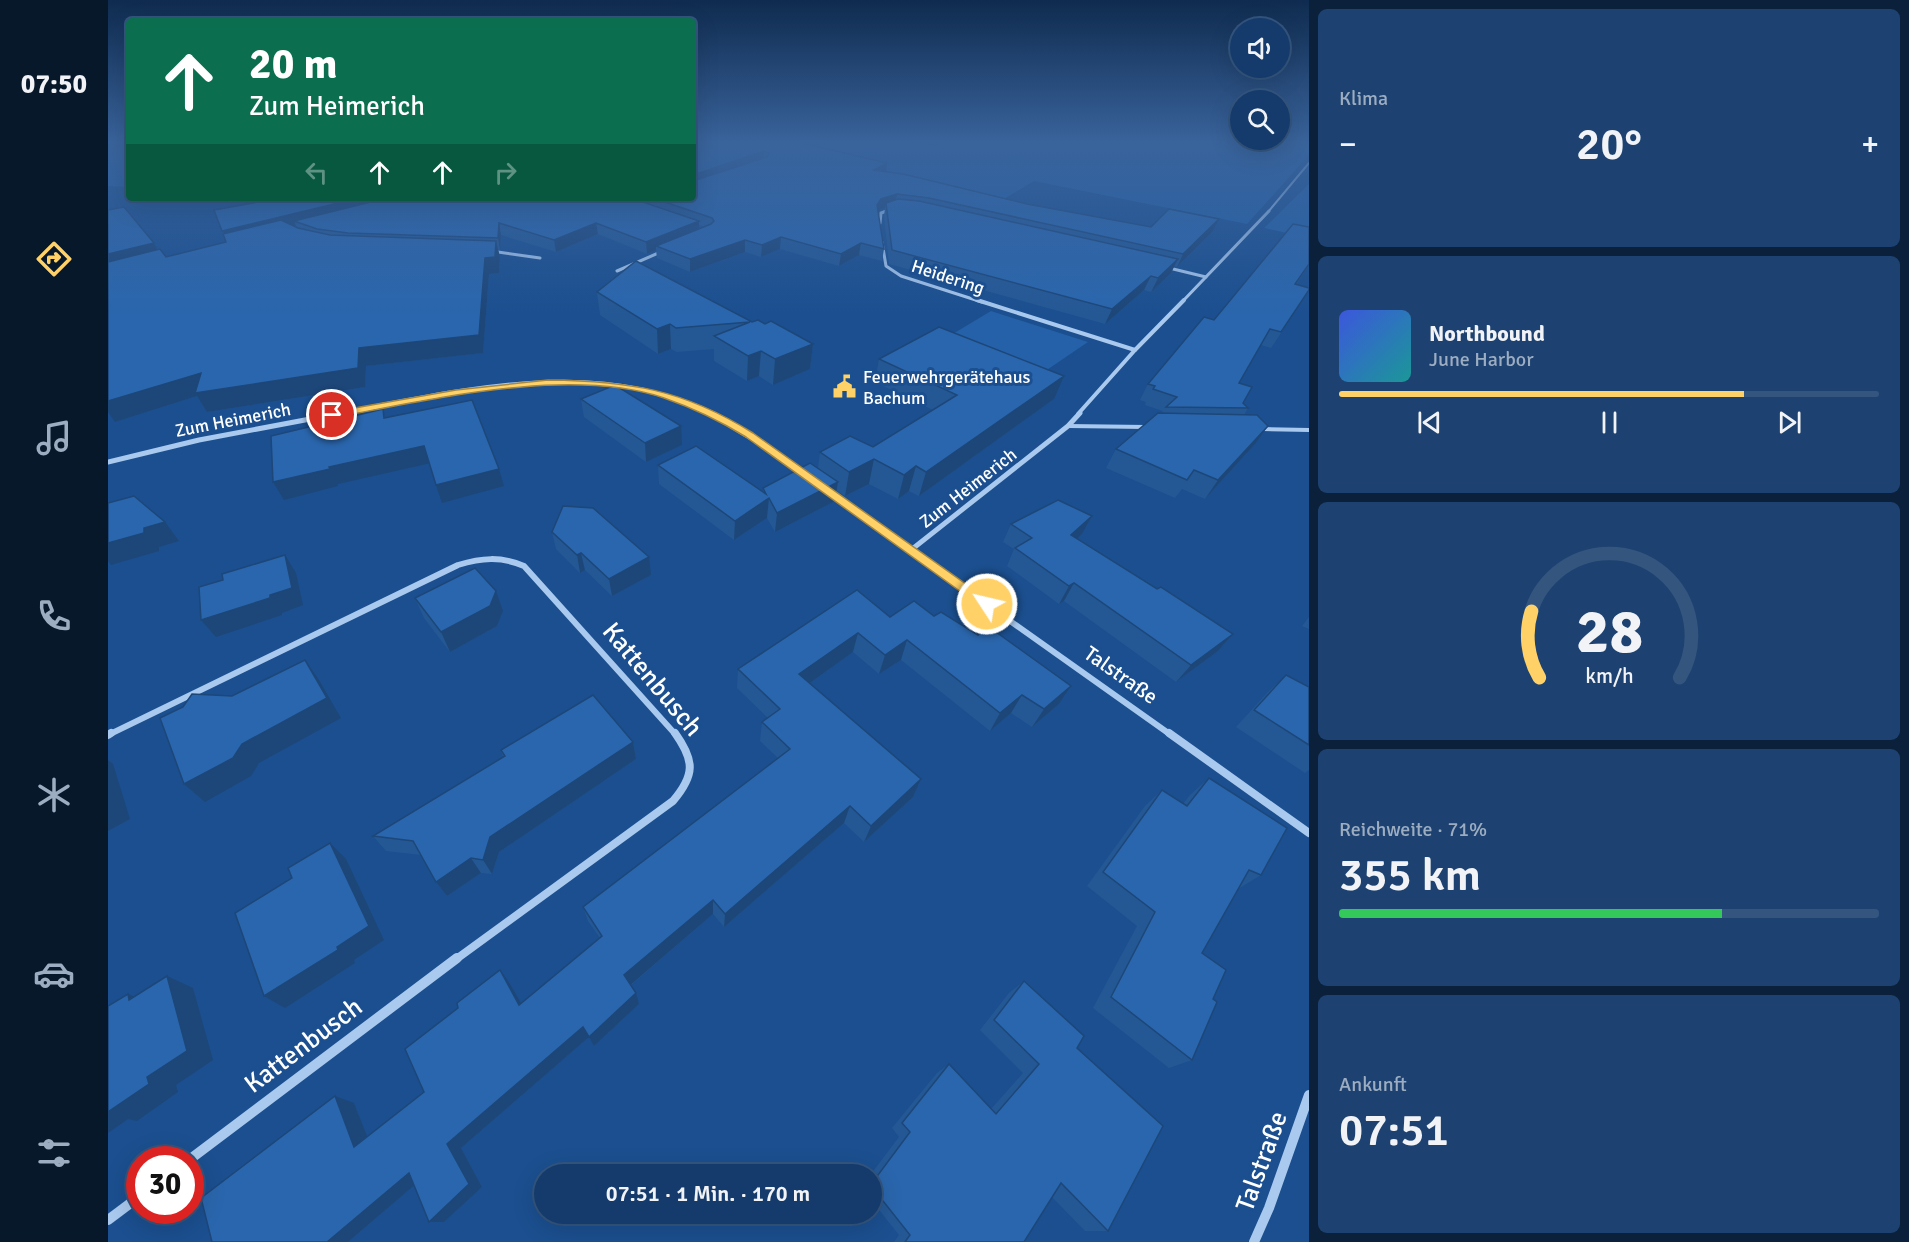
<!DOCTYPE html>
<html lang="de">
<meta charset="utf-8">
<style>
:root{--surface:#143b6b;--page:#1d4271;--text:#f1f3f6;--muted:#9dadc1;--line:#33557e;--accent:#ffd166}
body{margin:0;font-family:Signika,sans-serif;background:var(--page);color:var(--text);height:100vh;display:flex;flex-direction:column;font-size:22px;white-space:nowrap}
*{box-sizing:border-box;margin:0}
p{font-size:20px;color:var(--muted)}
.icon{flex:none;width:33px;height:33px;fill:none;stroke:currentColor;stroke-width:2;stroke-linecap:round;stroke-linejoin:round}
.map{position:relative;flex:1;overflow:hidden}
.panel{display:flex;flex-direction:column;gap:9px;padding:9px;background:#0b203b;width:600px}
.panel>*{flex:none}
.guide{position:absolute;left:18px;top:18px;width:570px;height:183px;border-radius:6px;box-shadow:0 6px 24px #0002,0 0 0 2px var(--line);background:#0b6e4f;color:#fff;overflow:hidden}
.buttons{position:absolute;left:1122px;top:18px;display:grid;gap:12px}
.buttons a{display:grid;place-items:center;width:60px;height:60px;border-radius:50%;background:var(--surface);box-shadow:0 6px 24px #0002,0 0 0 2px var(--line);font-size:30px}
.speed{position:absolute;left:18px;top:1146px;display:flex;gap:12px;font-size:30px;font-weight:700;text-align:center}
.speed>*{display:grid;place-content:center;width:78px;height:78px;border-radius:50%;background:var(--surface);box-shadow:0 6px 24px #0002,0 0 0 2px var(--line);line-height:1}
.speed .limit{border:9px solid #d22;background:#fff;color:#111}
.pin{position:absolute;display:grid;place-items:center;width:51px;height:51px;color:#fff;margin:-26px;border:3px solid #fff;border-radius:50%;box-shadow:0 2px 6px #0007}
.me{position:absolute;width:66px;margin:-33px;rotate:305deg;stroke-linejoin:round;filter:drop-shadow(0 0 4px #0008)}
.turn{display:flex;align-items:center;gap:21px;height:126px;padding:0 24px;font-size:27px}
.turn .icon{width:78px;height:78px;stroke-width:2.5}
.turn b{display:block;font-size:42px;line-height:51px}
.lanes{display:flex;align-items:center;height:57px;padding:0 24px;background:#0003;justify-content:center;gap:30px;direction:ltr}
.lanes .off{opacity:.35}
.big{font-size:45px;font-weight:600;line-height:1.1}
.panel .card{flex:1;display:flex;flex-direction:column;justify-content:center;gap:9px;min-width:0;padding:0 21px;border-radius:9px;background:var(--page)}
.panel .dial{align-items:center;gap:0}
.dial svg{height:156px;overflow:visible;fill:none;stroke:var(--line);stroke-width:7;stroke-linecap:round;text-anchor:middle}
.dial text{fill:var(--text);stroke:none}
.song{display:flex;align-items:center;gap:18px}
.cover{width:72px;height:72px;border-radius:9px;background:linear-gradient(135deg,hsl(230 70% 55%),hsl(180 70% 35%))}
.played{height:6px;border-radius:3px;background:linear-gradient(90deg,var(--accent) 75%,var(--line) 75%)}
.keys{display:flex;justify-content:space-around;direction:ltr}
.heat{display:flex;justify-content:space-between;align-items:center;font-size:33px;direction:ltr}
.charge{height:9px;border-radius:4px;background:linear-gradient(90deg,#34c759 71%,var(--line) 0)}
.trip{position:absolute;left:426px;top:1164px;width:348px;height:60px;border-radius:30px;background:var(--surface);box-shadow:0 6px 24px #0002,0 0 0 2px var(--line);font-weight:600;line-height:60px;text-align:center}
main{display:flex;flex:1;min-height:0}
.tab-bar{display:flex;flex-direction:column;width:108px;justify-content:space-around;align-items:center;background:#08182b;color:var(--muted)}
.tab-bar .icon{width:42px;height:42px}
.tab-bar .active{color:var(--accent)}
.tab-bar b{font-size:27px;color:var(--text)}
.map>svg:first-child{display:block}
.green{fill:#2461a8}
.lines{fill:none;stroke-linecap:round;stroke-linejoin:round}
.lane{stroke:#a9c9ee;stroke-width:4}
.street-far6{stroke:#a9c9ee;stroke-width:2}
.street-far5{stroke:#a9c9ee;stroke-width:3}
.street-far4{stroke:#a9c9ee;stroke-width:4}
.street-far3{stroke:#a9c9ee;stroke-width:5}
.street-far2{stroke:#a9c9ee;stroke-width:6}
.street-far1{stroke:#a9c9ee;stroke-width:8}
.street{stroke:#a9c9ee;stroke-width:10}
.wall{fill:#245895;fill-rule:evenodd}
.shaded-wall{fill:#1d4779}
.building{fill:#2a66ad;stroke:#1d4779;stroke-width:1.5}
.route{fill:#ffd166;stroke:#a68842;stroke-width:1.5}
.labels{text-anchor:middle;stroke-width:6;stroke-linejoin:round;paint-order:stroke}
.far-street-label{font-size:18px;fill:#fff;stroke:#1b4f8f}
.far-poi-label{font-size:18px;fill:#fff;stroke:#1b4f8f;text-anchor:start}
.street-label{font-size:21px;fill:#fff;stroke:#1b4f8f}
.near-street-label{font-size:26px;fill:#fff;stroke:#1b4f8f}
</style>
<main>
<nav class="tab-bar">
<b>07:50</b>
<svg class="icon active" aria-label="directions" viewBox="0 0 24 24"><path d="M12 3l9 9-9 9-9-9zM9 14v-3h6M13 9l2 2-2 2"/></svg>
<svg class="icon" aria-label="music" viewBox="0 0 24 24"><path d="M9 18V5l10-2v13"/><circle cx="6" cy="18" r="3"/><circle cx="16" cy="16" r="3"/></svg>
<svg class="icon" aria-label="phone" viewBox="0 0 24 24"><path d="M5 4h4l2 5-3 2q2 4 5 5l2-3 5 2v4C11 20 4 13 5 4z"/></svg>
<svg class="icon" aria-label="climate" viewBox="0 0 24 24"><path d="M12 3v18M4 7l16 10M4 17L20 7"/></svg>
<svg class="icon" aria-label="car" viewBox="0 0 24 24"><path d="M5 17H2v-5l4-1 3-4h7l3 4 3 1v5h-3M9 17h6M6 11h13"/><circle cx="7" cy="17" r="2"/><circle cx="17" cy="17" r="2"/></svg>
<svg class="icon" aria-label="filters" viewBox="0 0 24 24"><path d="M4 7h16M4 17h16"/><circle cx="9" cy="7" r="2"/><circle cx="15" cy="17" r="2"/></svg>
</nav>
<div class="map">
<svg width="1201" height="1242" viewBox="0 0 1201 1242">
<rect width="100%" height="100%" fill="#1b4f8f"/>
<g class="green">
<path d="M0,140h21v47l-21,-1z"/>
<path d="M721,140l74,2 32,4 11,-6h363v15l-62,69 -213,-43 -32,19 -188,-42z"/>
<path d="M1201,184v54l-45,-10z"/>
<path d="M883,311l97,31 -56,38 -91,-39z"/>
</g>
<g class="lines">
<g class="lane">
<path d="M960,426l78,1"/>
<path d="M1155,429l46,1"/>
</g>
<g class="street-far6">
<path d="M775,212l9,-3"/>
<path d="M1160,212l41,-49"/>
</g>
<g class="street-far5">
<path d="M772,223l1,-10 6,-2"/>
<path d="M774,242l4,24 15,10 81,26"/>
<path d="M383,251l49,7"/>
<path d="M1057,267l41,10"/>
<path d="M509,271l46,-20"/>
<path d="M1074,302l87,-91"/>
</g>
<g class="street-far4">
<path d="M869,300l158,50"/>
<path d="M226,414c123,-22 260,-60 379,0"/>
<path d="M970,414l57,-64 49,-50"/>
</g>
<g class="street-far3">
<path d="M602,413l43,26 49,34"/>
<path d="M0,462l91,-22 143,-27"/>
<path d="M722,493l89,63"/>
<path d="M803,550l157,-124 12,-13"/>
</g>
<g class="street-far2">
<path d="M809,555l254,180"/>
<path d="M0,735l350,-170c23,-7 43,-9 66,1l152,169"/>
</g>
<g class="street-far1">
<path d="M1061,733l140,100"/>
<path d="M0,735l3,-2"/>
<path d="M347,960l218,-159c22,-26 22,-40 2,-68"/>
</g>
<g class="street">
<path d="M81,1160l268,-202"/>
<path d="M0,1220l32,-24"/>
<path d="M1146,1242l15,-34 40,-113"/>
</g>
</g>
<g class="wall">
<path d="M585,140l194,23 -1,9 141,32 124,23 68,-8 -6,12 -36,36 -3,-1 -3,7 -20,19 -7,-2 -39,34 -216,-60 -5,-48 1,-8 -6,2 -1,1 6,38 -2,12 -23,-6 -20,11 -59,-17 -19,8 -16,-5 -55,20 -33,-14 -1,-8 -9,4 -49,-20 -42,18 -55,-17 -1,15h-2l2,7 -1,16 -10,1 -6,79 -117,13 -1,21 -158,25 -10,-16 -82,26 39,-179 4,7 8,7 60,-15 -4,-11 58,-33h413zM591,225l6,2 -6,2z"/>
<path d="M1201,227v38l-13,20 13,6 -38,57 -10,-3 -22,38 4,20 5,5 -4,7 11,29 -50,55 -23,-10 -7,9 -69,-30 10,-19 46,-36 1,-2 -18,-6 1,-3 -6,-2 8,-16z"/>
<path d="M489,292l168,32 48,20 -3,25 -37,16 -14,-9 -12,5 -33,-20v-12l-37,3 -6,-3 -13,5 -58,-39z"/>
<path d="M771,359l175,40 -135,97 -10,-5 -11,8 -29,-15 -24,12 -8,-5 -2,10 -60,31 -8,-14 -33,22 -75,-56 -1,-19 105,26v-3l55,-20 2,-16 53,-5 60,-37 -58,-28z"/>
<path d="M473,399l101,46 -36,17 -62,-45z"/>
<path d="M984,516l-10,18 -5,4 80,51 76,45 -15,17 -42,31 -112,-81 -5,3 -52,-38 7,-17 -11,-7 8,-18z"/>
<path d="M444,532l99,43 -39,21 -27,-26 -5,3 -24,-24z"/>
<path d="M307,598l88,13 -6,15 -47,26 -26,-34z"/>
<path d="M826,616l44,19 93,51 -12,18 -27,23 -21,-14 -21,18 -89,-71 -22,14 -26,-22 -43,31 111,96 -8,18 -49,45 -20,-19 -120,104 -11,-13 -82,71 8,19 -45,42 -5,-9 -128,111 21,39 -38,35 -30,-37 -66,57 6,-139 13,34 57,-45 85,-110 12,21 79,-65 -12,-17 -5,-14 195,-149 -18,-17 2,-19 6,-4 -31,-30 1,-19 152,-52z"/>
<path d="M1201,617v12l-7,-3z"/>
<path d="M1178,675l23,12v83l-4,3 -69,-46 32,-35z"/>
<path d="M525,742l3,17 -137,93 -7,22 -11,-1 -34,23 -11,-14 -15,-27 -35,-4 -13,-15 130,-79 -2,-7z"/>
<path d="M1101,778l52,97 -23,14 -36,64 11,46 -21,61 -23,8 -76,-60 44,-82 -50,-40 58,-80 17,-16 21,14 7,-9z"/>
<path d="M916,981l53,67 31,183h-23l-33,-34 -28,45h-130l5,-7 -27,-34 -1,-27 28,-37 -7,-9 45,-55 12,-9 42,45 32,-36 -43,-43 29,-37z"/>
</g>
<g class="shaded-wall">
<path d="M656,151v10l-71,25v-11z"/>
<path d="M779,163l-1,10 -12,-3z"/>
<path d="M789,194l-2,11 -9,-2 -1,5 -6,2 -4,6 2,-11 4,-6z"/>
<path d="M251,198h48l-113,23 2,5 -68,17 -6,-12z"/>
<path d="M532,198h10v3l-10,4z"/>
<path d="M1111,219l-6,12 -36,36 6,-13z"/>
<path d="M591,221v11l-43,14v4l-9,4 -1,-12z"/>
<path d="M391,223l2,12 -1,15 -2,-12z"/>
<path d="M488,223l2,11 -42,18 -2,-12z"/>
<path d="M673,237l-1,12 -19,8 1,-12z"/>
<path d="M637,240v12l-55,20v-13z"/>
<path d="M388,241l4,16 -1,16 -10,1 -6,79 -117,13 -1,21 -158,25 -10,-16 -82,26 -7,-10v-11l93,-28 158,-25 126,-90z"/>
<path d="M46,243l9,16 -55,14v-19z"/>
<path d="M753,243l-2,12 -20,11 2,-12z"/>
<path d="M1070,259l-7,14 -20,19 7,-14z"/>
<path d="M1043,276l-7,14 -39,34 7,-15z"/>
<path d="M562,324l1,25 -13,5 -1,-25z"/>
<path d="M705,344l-3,25 -37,16 2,-26z"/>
<path d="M653,351l-2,25 -12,5 1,-25z"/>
<path d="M956,376l-10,23 -135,97 7,-24z"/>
<path d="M573,426l1,19 -36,17 -1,-19z"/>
<path d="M1160,426l-13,18 -50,55 13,-19z"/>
<path d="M316,446l7,17 -93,21v2l-54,14 -11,-18 56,-15z"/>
<path d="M766,459l-5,25 -24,12 4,-24z"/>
<path d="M808,466l-7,25 -11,8 6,-24z"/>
<path d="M391,469l5,17 -62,17 -6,-18z"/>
<path d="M730,482l-3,19 -60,31 2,-19z"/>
<path d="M661,498l-2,20 -33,22 1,-19z"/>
<path d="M984,516l-10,18 -20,18 9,-17z"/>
<path d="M57,522l14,19 -20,6v4l-48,14 -3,-4v-18l36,-15z"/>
<path d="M473,553l4,17 -5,3 -3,-18z"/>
<path d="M177,555l11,18 7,32 -21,8v2l-66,22 -15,-17 69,-25z"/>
<path d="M541,557l2,18 -39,21 -3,-17z"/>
<path d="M966,583l-10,18 -5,3 10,-18z"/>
<path d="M388,591l7,20 -6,15 -47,26 -9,-20z"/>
<path d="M750,633l-5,19 -57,41 3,-19z"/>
<path d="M1125,634l-15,17 -42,31 15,-17z"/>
<path d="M799,640l-6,20 -22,14 6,-19z"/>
<path d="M197,660l14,20 22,38 -82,45 -8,13 -46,26 -21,-18 58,-40z"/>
<path d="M963,686l-12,18 -27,23 12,-18z"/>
<path d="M914,695l-11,18 -21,18 10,-18z"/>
<path d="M525,742l3,17 -137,93 -7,22 -9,-14 7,-23z"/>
<path d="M0,760l5,4 17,55 -22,12z"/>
<path d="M813,779l-8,18 -49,45 7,-16z"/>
<path d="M742,806l-6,17 -120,104 1,-13z"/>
<path d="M222,843l16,16 38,81 -30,20 1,3 -70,45 -21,-12 73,-49z"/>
<path d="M363,858l10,15 -34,23 -11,-14z"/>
<path d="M605,900v14l-85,73 -4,-12z"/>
<path d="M392,970l9,12 19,33 -9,-10z"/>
<path d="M59,976l26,12 20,72 -37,25 2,7 -41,29 -9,-2 -20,14v-26l39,-30z"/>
<path d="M528,993l3,11 -45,42 -5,-9z"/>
<path d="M20,994l28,11 -27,-5z"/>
<path d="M475,1027l6,10 -128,111 21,39 -38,35h-15l18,-78z"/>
<path d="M227,1096l19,7 19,48 -19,-4z"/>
<path d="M301,1173l16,3 -77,66h-21z"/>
</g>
<g class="building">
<path d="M585,140h96l98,23 -13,7 29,4 124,30 124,23 18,-18 50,10 -36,35 -254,-56 -32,-4 -16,5 -4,6 7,44 -23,-6 -20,11 -60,-17 -19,8 -17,-5 -55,19 -34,-13 55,-22 3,-3 -2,-3 -59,-20h40v-17l74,-24 2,-4 -5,-2 -71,24z"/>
<path d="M172,198h79l-137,33 -8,-21z"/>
<path d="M279,198h244l68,23 -53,21 -50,-19 -42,17 -55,-17 -1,15 -150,-5 -31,-4 -23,-8z"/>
<path d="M790,199l21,2 259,58 -20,19 -7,-2 -39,33 -220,-59 -6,-47z"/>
<path d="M16,207l30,36 -46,11v-44z"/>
<path d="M173,220l17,8 32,7 166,6 -1,16 -10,1 -6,77 -120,13 -1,20 -163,25 6,-20 -93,28v-139l52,-13 6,8 60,-15 -3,-8z"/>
<path d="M1185,224l16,3v37l-14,20 14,4v2l-28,42 -11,-3 -31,54 13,4 -9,16 5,5 -82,-1 11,-10 -24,-8 2,-3 -7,-2 56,-67 10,3z"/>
<path d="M528,261l116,61 6,-2 7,4 6,-3 42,23 -38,15 -14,-8 -13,5 -34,-20 36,-14 -74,6 -6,-4 -13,5 -60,-37z"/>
<path d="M831,327l125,49 -138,96 -10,-6 -12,9 -30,-16 -25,13 -29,-20 30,-16 23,11 84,-52 -78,-36z"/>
<path d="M507,385l66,41 -36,17 -64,-44z"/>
<path d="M364,400l27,69 -63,16 -12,-39 -95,21 1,2 -57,13 -2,-46 112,-27 1,9z"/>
<path d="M1050,413l99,2 11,11 -50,54 -24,-10 -7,10 -71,-31z"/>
<path d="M588,446l70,48 -3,-6 47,-25 28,19 -61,31 -8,-15 -34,23 -77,-56z"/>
<path d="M26,496l31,26 -21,6v5l-36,10v-40z"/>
<path d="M950,500l34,16 -21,19 86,54 4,-2 72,47 -42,31 -117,-82 -5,3 -54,-38 17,-10 -21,-14z"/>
<path d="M455,506l30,2 56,49 -40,22 -28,-26 -4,2 -25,-23z"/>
<path d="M177,555l7,33 -22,7v3l-69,22 -2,-33 24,-7 -1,-6z"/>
<path d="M367,568l21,23 -6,15 -49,26 -26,-34z"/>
<path d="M749,590l33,27 24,-16 20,15 7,-4 37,23 11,-8 82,59 -27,23 -22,-14 -22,18 -93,-73 -22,15 -27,-22 -59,41 122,105 -50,47 -21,-20 -125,108 -12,-14 -89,75 12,18 -47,44 -6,-10 -136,117 22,40 -40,38 -20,-49 -82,69h-115l-11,-44 134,-102 19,51 70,-55 -19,-43 53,-41 -1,-5 43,-33 19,35 83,-69 -19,-29 207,-158 -28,-27 18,-13 -42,-40z"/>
<path d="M197,660l22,38 -85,46 -9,14 -49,26 -24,-66 23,-11 9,-13 40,2z"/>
<path d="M1178,675l23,12v58l-55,-35z"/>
<path d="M485,695l40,47 -143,95 -7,23 -12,-2 -35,24 -23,-41 -40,-5 132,-80 -4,-6z"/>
<path d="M1101,778l78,50 -26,47 -12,-5 -47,83 24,17 -13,29 4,3 -25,58 -81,-63 44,-85 -52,-40 59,-82 25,16z"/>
<path d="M222,843l39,83 -32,21 1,3 -74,46 -29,-83 57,-35 -4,-10z"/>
<path d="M59,976l20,75 -40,26 2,7 -41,28v-106l20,-12 1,6z"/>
<path d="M916,981l60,55 -7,12 86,78 -55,105 -47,-48 -37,59h-119l5,-7 -38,-48v-4l38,-51 -8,-9 47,-59 47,50 43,-50 -45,-44z"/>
</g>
<linearGradient id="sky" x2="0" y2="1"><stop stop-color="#0f2b4f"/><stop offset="0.45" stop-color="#39639b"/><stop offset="1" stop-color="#39639b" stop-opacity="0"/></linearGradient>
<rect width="1201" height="314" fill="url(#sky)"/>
<path class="route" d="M440,380c81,1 135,9 205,53l241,171 -2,3h-10l-236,-170c-26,-16 -53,-29 -82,-39 -95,-32 -235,2 -332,20l-5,-3 5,-3 124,-22z"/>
<defs>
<symbol id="civic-bare" viewBox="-9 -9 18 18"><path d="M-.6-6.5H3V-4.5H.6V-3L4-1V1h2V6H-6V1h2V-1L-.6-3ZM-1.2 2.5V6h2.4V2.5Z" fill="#ffd166" stroke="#1b4f8f" stroke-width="2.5" paint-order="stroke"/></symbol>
</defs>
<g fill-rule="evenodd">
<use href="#civic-bare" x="720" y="370" width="33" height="33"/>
</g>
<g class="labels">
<g class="far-street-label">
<text transform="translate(840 277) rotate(18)" y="6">Heidering</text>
<text transform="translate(125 420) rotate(-11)" y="6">Zum Heimerich</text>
<text transform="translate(860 488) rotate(-38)" y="6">Zum Heimerich</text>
</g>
<g class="far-poi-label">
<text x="755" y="383">Feuerwehrgerätehaus<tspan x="755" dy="21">Bachum</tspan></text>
</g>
<g class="street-label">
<text transform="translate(1013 675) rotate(35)" y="7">Talstraße</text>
</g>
<g class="near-street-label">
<text transform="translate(545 679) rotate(50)" y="9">Kattenbusch</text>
<text transform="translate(195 1045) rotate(-37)" y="9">Kattenbusch</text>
<text transform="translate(1153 1161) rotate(-70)" y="9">Talstraße</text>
</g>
</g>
</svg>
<div class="buttons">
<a><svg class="icon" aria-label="sound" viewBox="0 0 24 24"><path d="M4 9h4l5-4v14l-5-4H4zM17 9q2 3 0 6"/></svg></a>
<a><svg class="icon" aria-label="search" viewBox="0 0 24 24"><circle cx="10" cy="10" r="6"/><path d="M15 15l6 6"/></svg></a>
</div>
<div class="speed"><div class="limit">30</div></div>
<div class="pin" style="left:224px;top:415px;background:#d93025"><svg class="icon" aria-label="arrive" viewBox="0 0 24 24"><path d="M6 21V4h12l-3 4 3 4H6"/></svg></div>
<svg class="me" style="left:879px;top:604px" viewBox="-20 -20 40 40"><circle r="17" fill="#ffd166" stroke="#fff" stroke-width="3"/><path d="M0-11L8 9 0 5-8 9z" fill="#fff"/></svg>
<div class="trip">07:51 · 1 Min. · 170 m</div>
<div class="guide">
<div class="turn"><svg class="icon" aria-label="ahead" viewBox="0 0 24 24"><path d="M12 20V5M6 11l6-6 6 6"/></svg><div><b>20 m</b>Zum Heimerich</div></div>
<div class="lanes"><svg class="icon off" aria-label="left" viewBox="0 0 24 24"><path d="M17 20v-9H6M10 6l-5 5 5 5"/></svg><svg class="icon" aria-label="ahead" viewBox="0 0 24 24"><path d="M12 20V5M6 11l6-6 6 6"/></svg><svg class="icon" aria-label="ahead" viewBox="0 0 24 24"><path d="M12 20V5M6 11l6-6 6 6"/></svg><svg class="icon off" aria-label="right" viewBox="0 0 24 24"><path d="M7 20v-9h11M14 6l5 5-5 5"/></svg></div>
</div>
</div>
<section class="panel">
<div class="card"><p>Klima</p>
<div class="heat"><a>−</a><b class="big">20°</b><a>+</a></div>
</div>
<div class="card">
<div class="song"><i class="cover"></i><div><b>Northbound</b><p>June Harbor</p></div></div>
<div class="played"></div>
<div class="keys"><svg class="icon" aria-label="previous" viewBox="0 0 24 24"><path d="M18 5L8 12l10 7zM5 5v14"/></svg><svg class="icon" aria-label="pause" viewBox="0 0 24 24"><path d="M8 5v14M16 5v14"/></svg><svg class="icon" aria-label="next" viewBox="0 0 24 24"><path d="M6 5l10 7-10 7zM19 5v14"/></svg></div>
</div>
<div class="card dial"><svg viewBox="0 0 100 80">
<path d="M14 69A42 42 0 1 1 86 69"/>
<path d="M14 69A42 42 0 0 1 10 35" stroke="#ffd166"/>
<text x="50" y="56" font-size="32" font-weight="700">28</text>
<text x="50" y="72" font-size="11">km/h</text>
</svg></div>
<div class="card"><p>Reichweite · 71%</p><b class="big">355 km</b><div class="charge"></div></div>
<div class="card"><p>Ankunft</p><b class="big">07:51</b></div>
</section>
</main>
